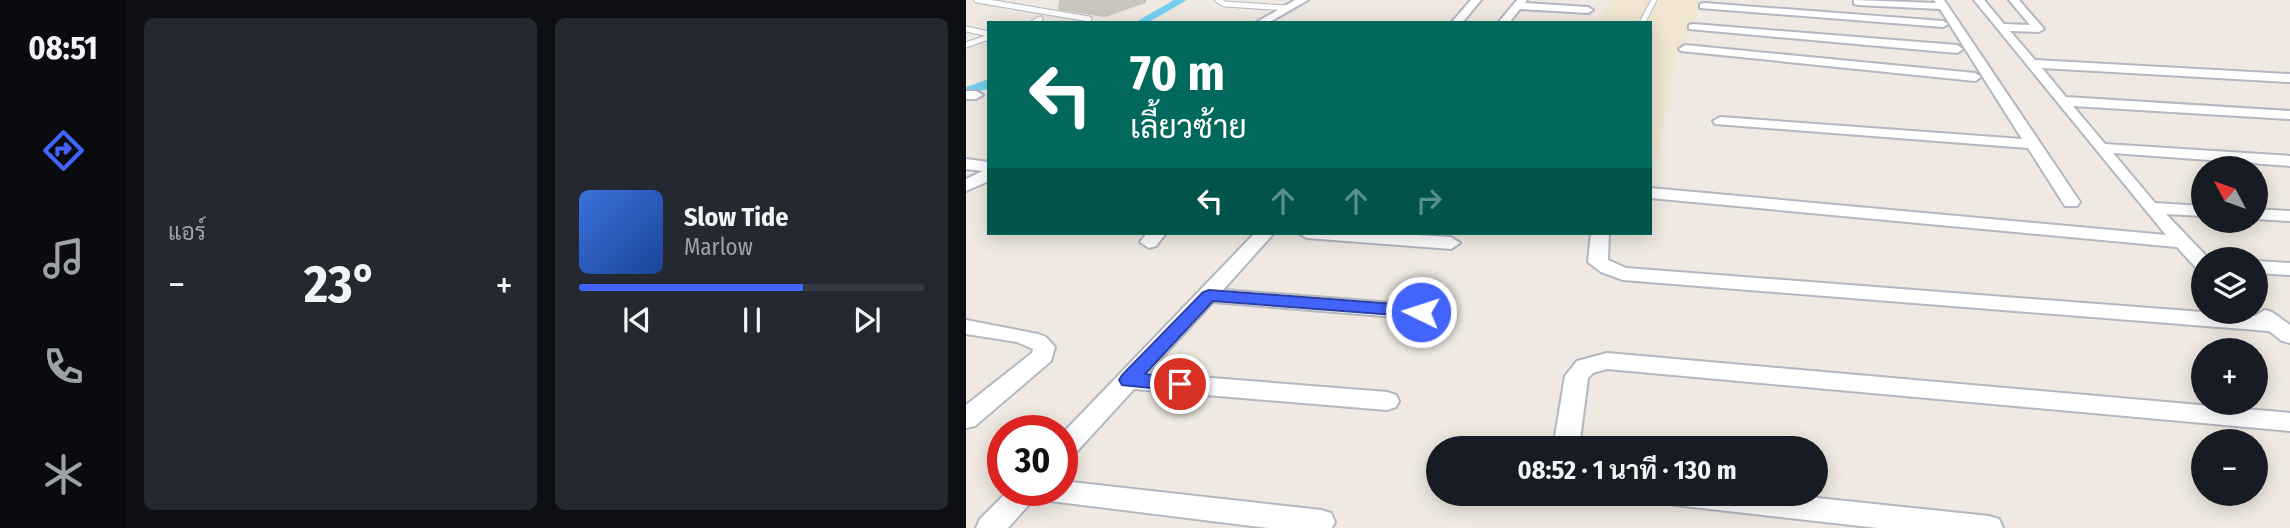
<!DOCTYPE html>
<html lang="th">
<meta charset="utf-8">
<style>
:root{--surface:#171b24;--page:#242831;--text:#f1f3f6;--muted:#9ea1a6;--line:#363941;--accent:#4264fb}
body{margin:0;font-family:"Fira Sans Condensed",Sarabun,sans-serif;background:var(--page);color:var(--text);height:100vh;display:flex;flex-direction:column;font-size:26px;white-space:nowrap}
*{box-sizing:border-box;margin:0}
p{font-size:23px;color:var(--muted)}
.icon{flex:none;width:38px;height:38px;fill:none;stroke:currentColor;stroke-width:2;stroke-linecap:round;stroke-linejoin:round}
.map{position:relative;flex:1;overflow:hidden}
.details{display:flex;flex-direction:column;gap:18px;padding:18px;background:#0d0f14;width:840px}
.details>*{flex:none}
.hud{position:absolute;left:21px;top:21px;width:665px;height:214px;border-radius:0px;box-shadow:0 4px 18px #0003;background:#00695c;color:#fff;overflow:hidden}
.needle{width:46px;rotate:311deg}
.controls{position:absolute;left:1225px;top:156px;display:grid;gap:14px}
.controls a{display:grid;place-items:center;width:77px;height:77px;border-radius:50%;background:var(--surface);box-shadow:0 4px 18px #0003;font-size:35px}
.speed{position:absolute;left:21px;top:415px;display:flex;gap:14px;font-size:35px;font-weight:700;text-align:center}
.speed>*{display:grid;place-content:center;width:91px;height:91px;border-radius:50%;background:var(--surface);box-shadow:0 4px 18px #0003;line-height:1}
.speed .limit{border:10px solid #d22;background:#fff;color:#111}
.pin{position:absolute;display:grid;place-items:center;width:60px;height:60px;color:#fff;margin:-30px;border:4px solid #fff;border-radius:50%;box-shadow:0 2px 7px #0007}
.me{position:absolute;width:77px;margin:-38px;rotate:274deg;stroke-linejoin:round;filter:drop-shadow(0 0 5px #0008)}
.turn{display:flex;align-items:center;gap:24px;height:147px;padding:0 28px;font-size:32px}
.turn .icon{width:91px;height:91px;stroke-width:2.5}
.turn b{display:block;font-size:49px;line-height:60px}
.lanes{display:flex;align-items:center;height:66px;padding:0 28px;background:#0003;justify-content:center;gap:35px;direction:ltr}
.lanes .off{opacity:.35}
.big{font-size:52px;font-weight:700;line-height:1.1}
.details .tile{flex:1;display:flex;flex-direction:column;justify-content:center;gap:10px;min-width:0;padding:0 24px;border-radius:10px;background:var(--page)}
.song{display:flex;align-items:center;gap:21px}
.cover{width:84px;height:84px;border-radius:10px;background:linear-gradient(135deg,hsl(220 70% 55%),hsl(220 70% 35%))}
.played{height:7px;border-radius:4px;background:linear-gradient(90deg,var(--accent) 65%,var(--line) 65%)}
.keys{display:flex;justify-content:space-around;direction:ltr}
.heat{display:flex;justify-content:space-between;align-items:center;font-size:38px;direction:ltr}
.details .tiles{flex:1;display:grid;gap:18px;grid-template-columns:repeat(2,1fr)}
.trip{position:absolute;left:460px;top:436px;width:402px;height:70px;border-radius:35px;background:var(--surface);box-shadow:0 4px 18px #0003;font-weight:700;line-height:70px;text-align:center}
main{display:flex;flex:1;min-height:0}
.tab-bar{display:flex;flex-direction:column;width:126px;justify-content:space-around;align-items:center;background:#090b0e;color:var(--muted)}
.tab-bar .icon{width:49px;height:49px}
.tab-bar .active{color:var(--accent)}
.tab-bar b{font-size:32px;color:var(--text)}
.map>svg:first-child{display:block}
.education{fill:#f0e6d1}
.lines{fill:none;stroke-linecap:round;stroke-linejoin:round}
.canal{fill:#75cff0;fill-rule:evenodd}
.building{fill:#cbc7bf;stroke:#cbc5ba;stroke-width:2}
.lane-casing{stroke:#b4b7c1;stroke-width:7}
.street-casing{stroke:#b4b7c1;stroke-width:4}
.lane{stroke:#fff;stroke-width:5}
.street{fill:#fff;fill-rule:evenodd}
.route{fill:#4264fb;stroke:#2b41a3;stroke-width:2}
</style>
<main>
<nav class="tab-bar">
<b>08:51</b>
<svg class="icon active" aria-label="directions" viewBox="0 0 24 24"><path d="M12 3l9 9-9 9-9-9zM9 14v-3h6M13 9l2 2-2 2"/></svg>
<svg class="icon" aria-label="music" viewBox="0 0 24 24"><path d="M9 18V5l10-2v13"/><circle cx="6" cy="18" r="3"/><circle cx="16" cy="16" r="3"/></svg>
<svg class="icon" aria-label="phone" viewBox="0 0 24 24"><path d="M5 4h4l2 5-3 2q2 4 5 5l2-3 5 2v4C11 20 4 13 5 4z"/></svg>
<svg class="icon" aria-label="climate" viewBox="0 0 24 24"><path d="M12 3v18M4 7l16 10M4 17L20 7"/></svg>
</nav>
<section class="details">
<div class="tiles">
<div class="tile"><p>แอร์</p>
<div class="heat"><a>−</a><b class="big">23°</b><a>+</a></div>
</div>
<div class="tile">
<div class="song"><i class="cover"></i><div><b>Slow Tide</b><p>Marlow</p></div></div>
<div class="played"></div>
<div class="keys"><svg class="icon" aria-label="previous" viewBox="0 0 24 24"><path d="M18 5L8 12l10 7zM5 5v14"/></svg><svg class="icon" aria-label="pause" viewBox="0 0 24 24"><path d="M8 5v14M16 5v14"/></svg><svg class="icon" aria-label="next" viewBox="0 0 24 24"><path d="M6 5l10 7-10 7zM19 5v14"/></svg></div>
</div>
</div>
</section>
<div class="map">
<svg width="1324" height="528" viewBox="0 0 1324 528">
<rect width="100%" height="100%" fill="#efe9e1"/>
<path class="education" d="M647,0h90l-26,57 -22,108h-5v-142h-54z"/>
<g class="lines">
<g class="canal">
<path d="M208,0h13l-40,23h-13z"/>
<path d="M23,79v9l-23,8v-9z"/>
</g>
</g>
<path class="building" d="M94,0h85v2l-40,14 -46,-7z"/>
<g class="lines">
<defs>
<g id="lane">
<path d="M11,0l112,19"/>
<path d="M252,0l7,4 62,4"/>
<path d="M67,23l7,-4"/>
<path d="M676,23l12,-23"/>
<path d="M0,29l23,5"/>
<path d="M0,45l23,-8"/>
</g>
<g id="street">
<path d="M329,0h13l-40,23h-13z"/>
<path d="M505,0h10l-19,23h-11z"/>
<path d="M551,0h10l-2,3 63,4 5,3 -5,3 -68,-4 -11,14h-11z"/>
<path d="M888,0l82,3 -2,-3h10l136,202 -3,4h-12l-37,-58 -313,-24 -2,-3 7,-4 302,22 -82,-130 -82,-4 -4,-1z"/>
<path d="M1008,0h10l20,24 26,1 -21,-25h10l25,29 -5,3 -29,-1 25,29 255,14v8l-248,-14 24,29 224,14v8l-217,-13 32,38 185,12v10l-177,-13 42,50 48,3v10l-37,-2 43,45h-6v11l-7,-2 -19,-21 -527,-49v-10l516,47z"/>
<path d="M738,3l239,18 5,3 -5,3 -243,-19v-4z"/>
<path d="M727,24l264,21 6,4 -6,4 -268,-24v-4z"/>
<path d="M719,45l290,28 6,4 -6,4 -294,-30 -2,-2z"/>
<path d="M0,91h10l7,4 -7,4h-10z"/>
<path d="M0,159l23,3v19l-23,10v-12l17,-8 -17,-2z"/>
<path d="M1290,209l34,2v10l-34,-2z"/>
<path d="M181,233h19l-10,13 -7,2 -9,-6z"/>
<path d="M289,233h19l-51,57 198,15 7,2 3,5 -3,5 -7,2 -208,-17 -65,71 239,19 9,3 3,6 -3,6 -9,3 -253,-21 -63,69 -9,3v-27z"/>
<path d="M332,233h85l68,4 9,6 -9,6 -144,-11z"/>
<path d="M625,233h18l-1,27 18,8 629,48 10,-6 7,2 18,13v18l-8,-2 -13,-10 -646,-51 -22,-8 -13,-10z"/>
<path d="M1290,261l34,2v12l-34,-2z"/>
<path d="M0,320l72,14 8,3 9,10 -4,14 -76,65 -9,2v-23l66,-52 1,-4 -16,-7 -51,-8z"/>
<path d="M641,353l683,60v18l-683,-62 -14,4 -5,5 -9,70h-26l12,-72 12,-15z"/>
<path d="M96,481l259,29 10,3 4,9 -3,6h-64l-234,-29 -26,29h-32l4,-9 29,-29h53z"/>
<path d="M695,494h118l210,22 10,3 4,9h-125l-203,-23 -10,-3z"/>
</g>
</defs>
<use href="#lane" class="lane-casing"/>
<use href="#street" class="street-casing"/>
<use href="#lane" class="lane"/>
<use href="#street" class="street"/>
</g>
<path class="route" d="M243,290l212,16 8,6 -8,5 -208,-16 -68,73 42,5 3,5 -3,5 -7,2 -58,-6 -3,-5 3,-5 81,-83z"/>
</svg>
<div class="controls">
<a><svg class="needle" viewBox="-14 -14 28 28"><path d="M0-13l5 13h-10z" fill="#e53935"/><path d="M0 13l5-13h-10z" fill="#9ea1a6"/></svg></a>
<a><svg class="icon" aria-label="layers" viewBox="0 0 24 24"><path d="M12 4l9 5-9 5-9-5zM3 14l9 5 9-5"/></svg></a>
<a>+</a>
<a>−</a>
</div>
<div class="speed"><div class="limit">30</div></div>
<div class="pin" style="left:214px;top:384px;background:#d93025"><svg class="icon" aria-label="arrive" viewBox="0 0 24 24"><path d="M6 21V4h12l-3 4 3 4H6"/></svg></div>
<svg class="me" style="left:455px;top:312px" viewBox="-20 -20 40 40"><circle r="17" fill="#4264fb" stroke="#fff" stroke-width="3"/><path d="M0-11L8 9 0 5-8 9z" fill="#fff"/></svg>
<div class="trip">08:52 · 1 นาที · 130 m</div>
<div class="hud">
<div class="turn"><svg class="icon" aria-label="left" viewBox="0 0 24 24"><path d="M17 20v-9H6M10 6l-5 5 5 5"/></svg><div><b>70 m</b>เลี้ยวซ้าย</div></div>
<div class="lanes"><svg class="icon" aria-label="left" viewBox="0 0 24 24"><path d="M17 20v-9H6M10 6l-5 5 5 5"/></svg><svg class="icon off" aria-label="ahead" viewBox="0 0 24 24"><path d="M12 20V5M6 11l6-6 6 6"/></svg><svg class="icon off" aria-label="ahead" viewBox="0 0 24 24"><path d="M12 20V5M6 11l6-6 6 6"/></svg><svg class="icon off" aria-label="right" viewBox="0 0 24 24"><path d="M7 20v-9h11M14 6l5 5-5 5"/></svg></div>
</div>
</div>
</main>
